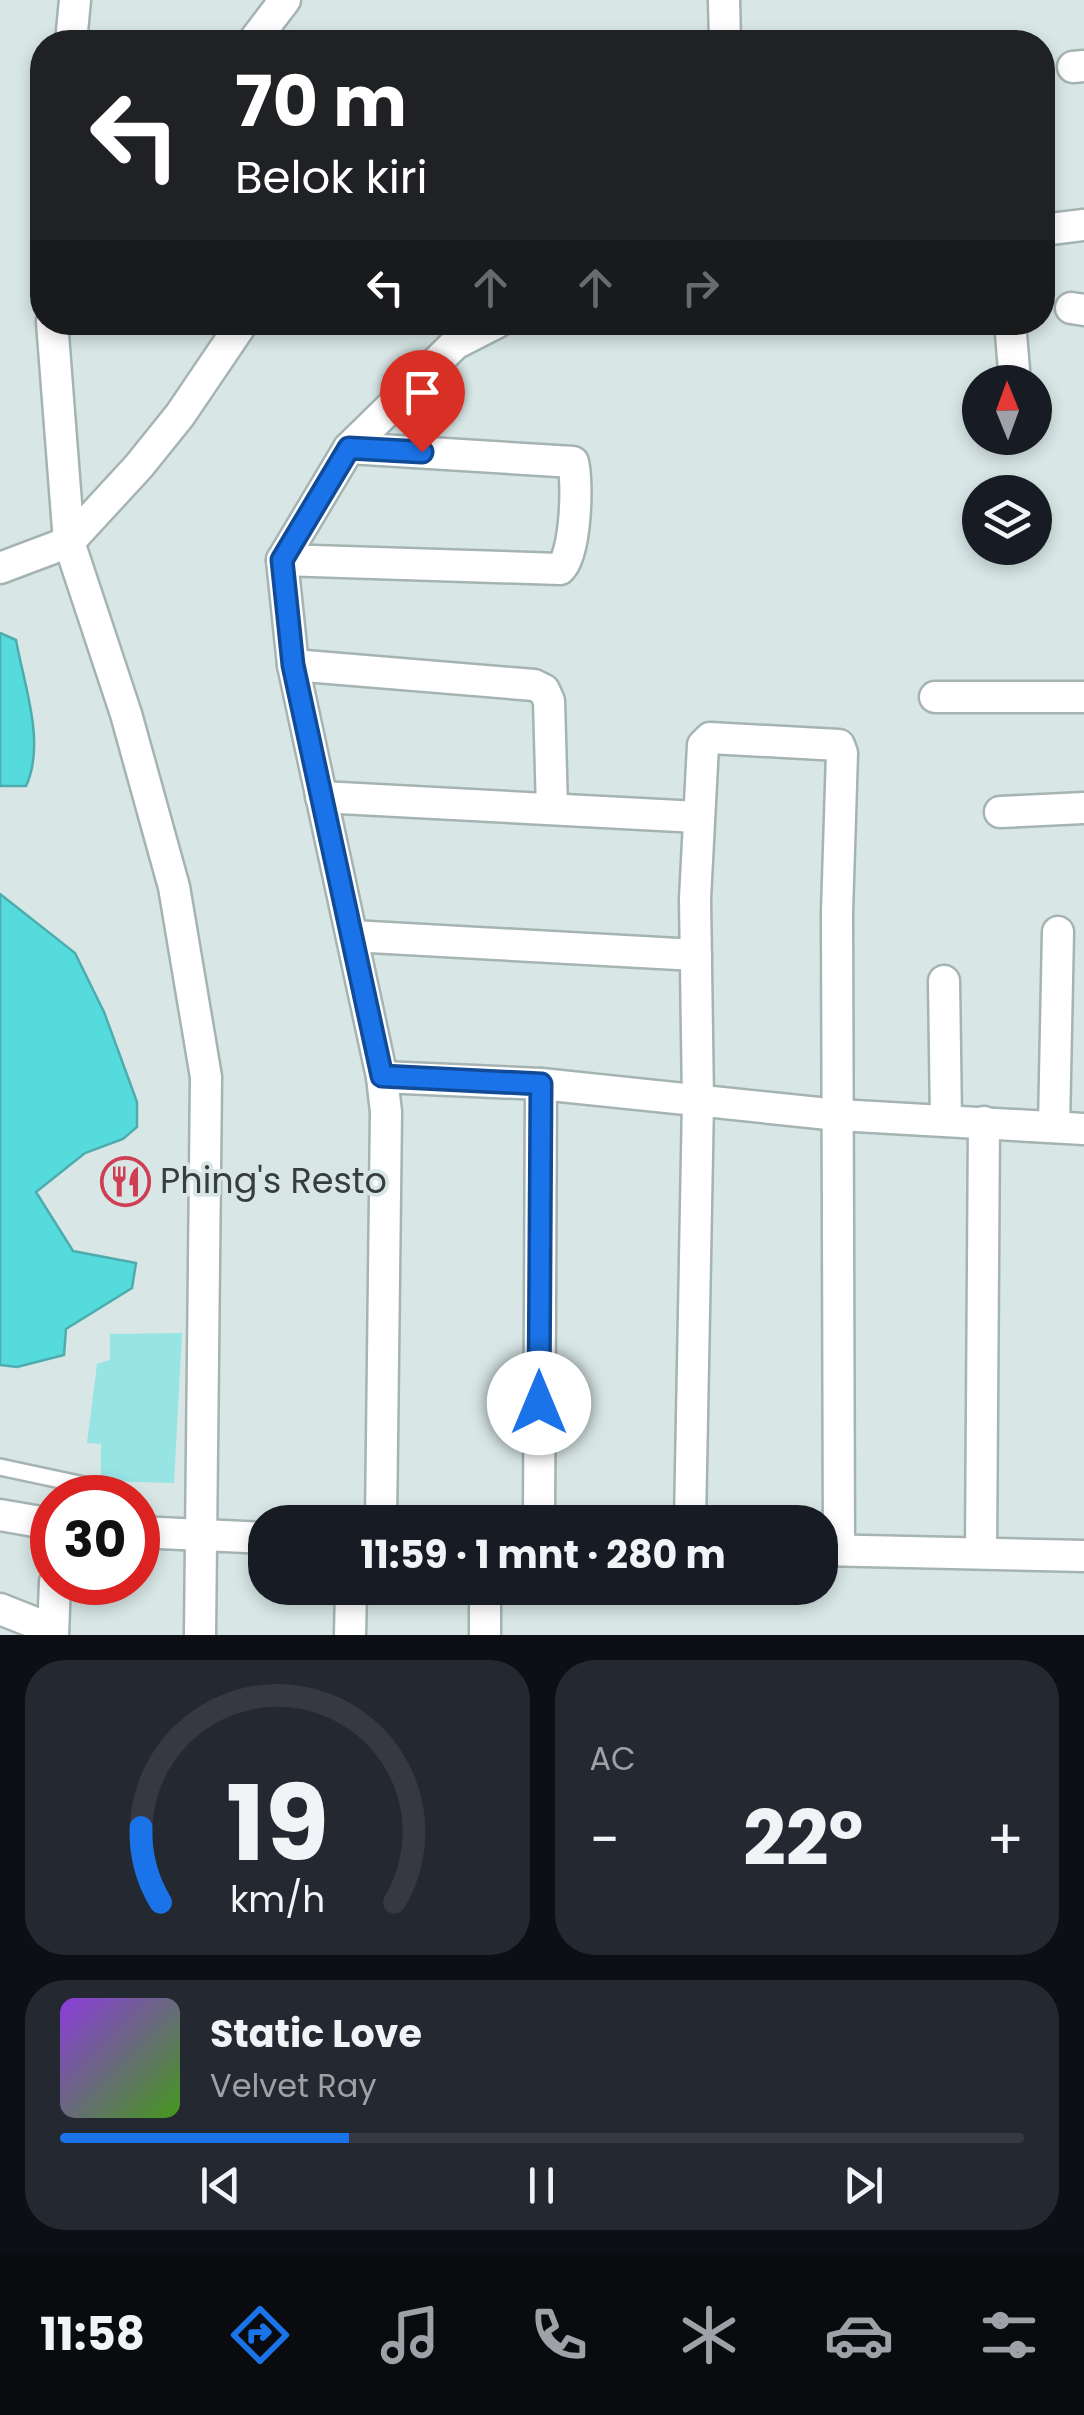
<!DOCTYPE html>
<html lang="id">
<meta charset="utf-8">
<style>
:root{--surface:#171b24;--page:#242831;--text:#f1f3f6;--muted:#9ea1a6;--line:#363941;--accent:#1a73e8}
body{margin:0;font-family:Poppins,sans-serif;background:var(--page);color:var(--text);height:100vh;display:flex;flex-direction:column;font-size:38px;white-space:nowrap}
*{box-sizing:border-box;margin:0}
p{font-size:32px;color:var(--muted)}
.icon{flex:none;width:55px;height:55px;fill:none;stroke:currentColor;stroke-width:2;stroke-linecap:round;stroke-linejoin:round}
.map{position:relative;height:1635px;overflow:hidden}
.details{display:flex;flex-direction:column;gap:25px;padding:25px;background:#0d0f14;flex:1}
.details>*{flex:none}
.hud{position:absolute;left:30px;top:30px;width:1025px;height:305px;border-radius:40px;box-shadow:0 5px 15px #0003;background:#202124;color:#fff;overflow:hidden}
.needle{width:65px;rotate:359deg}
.tools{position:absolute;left:962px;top:365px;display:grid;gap:20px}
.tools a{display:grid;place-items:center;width:90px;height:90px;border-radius:50%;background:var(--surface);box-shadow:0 5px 15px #0003;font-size:50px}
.speed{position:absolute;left:30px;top:1475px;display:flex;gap:20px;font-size:50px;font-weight:700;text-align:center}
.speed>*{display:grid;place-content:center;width:130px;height:130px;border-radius:50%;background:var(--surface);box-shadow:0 5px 15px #0003;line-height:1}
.speed .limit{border:15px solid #d22;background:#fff;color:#111}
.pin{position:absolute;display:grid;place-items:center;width:85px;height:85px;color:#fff;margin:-102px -42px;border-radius:50% 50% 50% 0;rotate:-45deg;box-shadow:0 0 10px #0007}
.pin .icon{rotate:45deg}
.me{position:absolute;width:110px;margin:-55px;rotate:0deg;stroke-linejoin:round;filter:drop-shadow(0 0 8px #0008)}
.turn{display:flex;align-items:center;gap:35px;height:210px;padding:0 40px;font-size:45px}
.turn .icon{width:130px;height:130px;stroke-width:2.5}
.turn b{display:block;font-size:70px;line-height:85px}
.lanes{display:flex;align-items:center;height:95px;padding:0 40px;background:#0003;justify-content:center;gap:50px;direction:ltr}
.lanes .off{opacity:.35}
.big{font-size:75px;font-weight:700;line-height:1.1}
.details .card{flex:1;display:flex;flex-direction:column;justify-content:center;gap:15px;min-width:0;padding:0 35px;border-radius:40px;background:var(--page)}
.details .dial{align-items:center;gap:0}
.dial svg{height:260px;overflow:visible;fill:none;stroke:var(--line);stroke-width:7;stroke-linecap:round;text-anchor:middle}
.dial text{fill:var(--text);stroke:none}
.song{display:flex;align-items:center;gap:30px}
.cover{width:120px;height:120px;border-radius:15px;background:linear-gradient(135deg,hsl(270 70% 55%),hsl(100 70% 35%))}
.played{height:10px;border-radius:5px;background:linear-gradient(90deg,var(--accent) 30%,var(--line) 30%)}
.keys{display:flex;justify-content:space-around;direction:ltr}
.heat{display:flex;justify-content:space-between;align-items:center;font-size:55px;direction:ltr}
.details .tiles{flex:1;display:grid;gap:25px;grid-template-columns:1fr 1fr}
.card:last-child{grid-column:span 2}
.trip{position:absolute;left:248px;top:1505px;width:590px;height:100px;border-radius:40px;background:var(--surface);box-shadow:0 5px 15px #0003;font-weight:700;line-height:100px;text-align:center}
.dock{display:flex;height:160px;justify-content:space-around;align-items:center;background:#090b0e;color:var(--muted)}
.dock .icon{width:70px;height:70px}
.dock .selected{color:var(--accent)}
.dock b{font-size:45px;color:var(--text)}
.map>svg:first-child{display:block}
.green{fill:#97e4e4}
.water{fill:#56dbdd;stroke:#4dacad;stroke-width:2.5}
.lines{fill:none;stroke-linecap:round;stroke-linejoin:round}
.lane-casing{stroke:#a5b3b3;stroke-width:20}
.street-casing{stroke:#a5b3b3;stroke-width:35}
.lane{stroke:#fff;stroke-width:15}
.street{stroke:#fff;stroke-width:30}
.route-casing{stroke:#114b97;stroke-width:25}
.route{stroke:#1a73e8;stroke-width:18}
.labels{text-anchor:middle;stroke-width:8;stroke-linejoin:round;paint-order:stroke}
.poi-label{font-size:35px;fill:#373d3d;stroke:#d8e6e6;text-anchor:start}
</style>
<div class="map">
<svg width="1084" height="1635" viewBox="0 0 1084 1635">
<rect width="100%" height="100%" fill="#d8e6e6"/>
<path class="green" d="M182,1333l-8,150 -73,-2v-37l-14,-1 10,-79 13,-4v-26z"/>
<g class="water">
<path d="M0,633l16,7c8,45 30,103 10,146h-26z"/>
<path d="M0,894l75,59 29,59 33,90v25l-14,12 -38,14 -49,39 37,59 63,12 -4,25 -66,41 -2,26 -47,12 -17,-2z"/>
</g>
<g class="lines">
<defs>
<g id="lane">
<path d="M0,1467l112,24 15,7"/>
<path d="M138,1508l18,25"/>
</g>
<g id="street">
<path d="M724,0l1,42"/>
<path d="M71,42l4,-42"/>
<path d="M253,42l32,-42"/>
<path d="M1073,67l11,-1"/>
<path d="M1042,230l42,-5"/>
<path d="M1071,308l13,2"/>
<path d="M52,322l17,220 57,172 48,173 32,190 -6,558"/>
<path d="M1010,322l5,60"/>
<path d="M282,560l278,9c16,-14 18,-87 13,-107l-224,-14"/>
<path d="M0,568l69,-26 70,-76 41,-51 63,-93"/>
<path d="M293,665l241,20 10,5 5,11 3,108"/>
<path d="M935,697h149"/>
<path d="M321,797l377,20"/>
<path d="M1000,812l84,-4"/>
<path d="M352,936l344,19"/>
<path d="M944,981l2,140"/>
<path d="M382,1077l159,7 -2,438"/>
<path d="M541,1084l297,31 246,14"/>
<path d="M1054,1126l4,-194"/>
<path d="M0,1515l52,9"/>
<path d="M381,1522l5,-410 -4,-35 -89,-412 -11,-105 67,-112 106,-104 43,-22"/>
<path d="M690,1522l8,-421 -3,-202 8,-154 7,-7 129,7 3,8 -5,159 2,638"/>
<path d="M138,1532l127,6"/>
<path d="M820,1550l264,6"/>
<path d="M981,1552l3,-430"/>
<path d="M485,1588v47"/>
<path d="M0,1609l53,21"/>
<path d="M53,1635l2,-53"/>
<path d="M350,1635l1,-47"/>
</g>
</defs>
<use href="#lane" class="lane-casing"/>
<use href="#street" class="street-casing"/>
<use href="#lane" class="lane"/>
<use href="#street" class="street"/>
</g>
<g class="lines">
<defs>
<path id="route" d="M422,452l-73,-4 -67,112 11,105 89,411 159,8 -2,319"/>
</defs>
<use href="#route" class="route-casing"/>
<use href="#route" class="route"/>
</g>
<defs>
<symbol id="restaurant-ring" viewBox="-11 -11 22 22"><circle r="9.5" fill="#d8e6e6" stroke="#cf3f54" stroke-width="1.5"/><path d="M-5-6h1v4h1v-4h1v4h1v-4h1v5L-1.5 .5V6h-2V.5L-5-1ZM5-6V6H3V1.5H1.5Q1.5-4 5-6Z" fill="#cf3f54"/></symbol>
</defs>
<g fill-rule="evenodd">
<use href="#restaurant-ring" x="98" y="1154" width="55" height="55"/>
</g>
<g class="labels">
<g class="poi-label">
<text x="160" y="1193">Phing's Resto</text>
</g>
</g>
</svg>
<div class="tools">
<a><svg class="needle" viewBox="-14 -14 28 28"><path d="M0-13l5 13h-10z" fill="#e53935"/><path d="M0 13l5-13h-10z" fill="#9ea1a6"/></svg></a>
<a><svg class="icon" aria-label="layers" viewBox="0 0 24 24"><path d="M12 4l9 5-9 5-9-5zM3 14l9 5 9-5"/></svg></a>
</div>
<div class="speed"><div class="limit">30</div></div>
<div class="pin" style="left:422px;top:452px;background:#d93025"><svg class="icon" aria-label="arrive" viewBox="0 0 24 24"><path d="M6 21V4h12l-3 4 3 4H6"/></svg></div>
<svg class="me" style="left:539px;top:1403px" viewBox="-20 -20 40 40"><circle r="19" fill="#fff"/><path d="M0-13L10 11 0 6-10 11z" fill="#1a73e8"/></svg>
<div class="trip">11:59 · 1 mnt · 280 m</div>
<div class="hud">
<div class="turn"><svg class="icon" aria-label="left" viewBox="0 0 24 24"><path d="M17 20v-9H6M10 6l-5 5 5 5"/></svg><div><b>70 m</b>Belok kiri</div></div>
<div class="lanes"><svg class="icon" aria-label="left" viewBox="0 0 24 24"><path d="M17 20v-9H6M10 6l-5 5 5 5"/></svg><svg class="icon off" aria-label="ahead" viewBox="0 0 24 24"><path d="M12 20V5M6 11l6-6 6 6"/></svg><svg class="icon off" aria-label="ahead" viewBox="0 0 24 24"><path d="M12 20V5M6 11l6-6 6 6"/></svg><svg class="icon off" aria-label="right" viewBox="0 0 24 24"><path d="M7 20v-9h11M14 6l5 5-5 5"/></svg></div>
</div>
</div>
<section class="details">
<div class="tiles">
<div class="card dial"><svg viewBox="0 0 100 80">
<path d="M14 69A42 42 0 1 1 86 69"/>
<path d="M14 69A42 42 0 0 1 8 46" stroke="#1a73e8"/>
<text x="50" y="56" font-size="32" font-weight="700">19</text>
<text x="50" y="72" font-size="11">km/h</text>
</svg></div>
<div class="card"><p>AC</p>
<div class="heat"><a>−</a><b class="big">22°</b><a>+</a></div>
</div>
<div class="card">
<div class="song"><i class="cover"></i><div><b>Static Love</b><p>Velvet Ray</p></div></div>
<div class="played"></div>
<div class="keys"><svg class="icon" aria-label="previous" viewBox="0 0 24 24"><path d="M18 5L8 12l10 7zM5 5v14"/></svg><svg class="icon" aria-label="pause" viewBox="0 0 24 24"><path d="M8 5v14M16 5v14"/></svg><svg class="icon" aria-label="next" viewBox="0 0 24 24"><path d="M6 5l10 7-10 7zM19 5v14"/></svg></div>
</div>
</div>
</section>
<nav class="dock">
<b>11:58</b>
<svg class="icon selected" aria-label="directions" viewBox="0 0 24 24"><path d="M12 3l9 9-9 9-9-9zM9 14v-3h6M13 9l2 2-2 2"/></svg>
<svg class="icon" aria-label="music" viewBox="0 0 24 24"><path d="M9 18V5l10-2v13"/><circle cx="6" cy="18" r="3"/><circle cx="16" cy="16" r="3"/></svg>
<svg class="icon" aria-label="phone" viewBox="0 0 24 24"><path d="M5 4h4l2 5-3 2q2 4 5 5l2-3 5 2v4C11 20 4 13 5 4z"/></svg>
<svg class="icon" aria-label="climate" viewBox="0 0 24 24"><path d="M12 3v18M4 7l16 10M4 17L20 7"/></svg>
<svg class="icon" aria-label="car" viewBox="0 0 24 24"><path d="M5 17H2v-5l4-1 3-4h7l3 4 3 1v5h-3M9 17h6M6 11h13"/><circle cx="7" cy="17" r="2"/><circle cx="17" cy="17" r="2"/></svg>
<svg class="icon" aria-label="filters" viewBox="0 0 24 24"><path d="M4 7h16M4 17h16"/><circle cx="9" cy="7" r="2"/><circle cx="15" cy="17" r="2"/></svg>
</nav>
